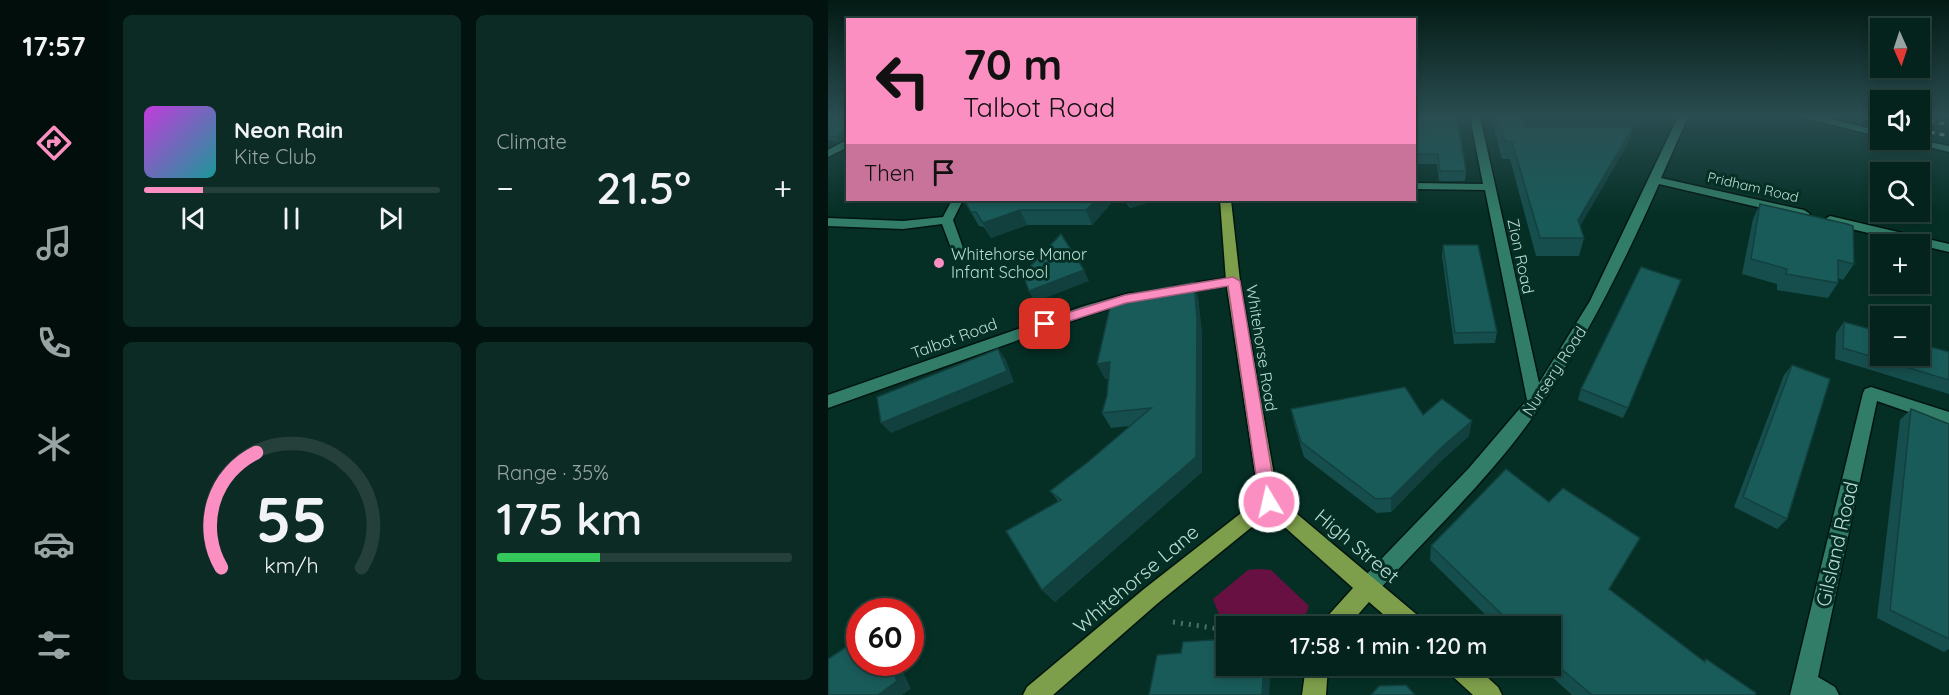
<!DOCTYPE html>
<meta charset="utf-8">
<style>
:root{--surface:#04231c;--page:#0d2b25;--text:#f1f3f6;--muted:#97a4a3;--line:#25403b;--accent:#fc8fc1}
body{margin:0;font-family:Quicksand,sans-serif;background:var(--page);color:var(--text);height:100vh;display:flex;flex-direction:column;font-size:22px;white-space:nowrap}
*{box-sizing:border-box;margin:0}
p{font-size:20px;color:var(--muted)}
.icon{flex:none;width:33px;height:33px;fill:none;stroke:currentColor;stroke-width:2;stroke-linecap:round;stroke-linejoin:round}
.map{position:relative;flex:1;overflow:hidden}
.side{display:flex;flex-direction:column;gap:15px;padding:15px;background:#02130f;width:720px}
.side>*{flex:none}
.hud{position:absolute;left:18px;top:18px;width:570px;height:183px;border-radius:0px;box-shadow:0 3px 9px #0003,0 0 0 2px var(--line);background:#fc8fc1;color:#111;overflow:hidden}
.needle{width:39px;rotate:177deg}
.controls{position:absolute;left:1042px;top:18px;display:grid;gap:12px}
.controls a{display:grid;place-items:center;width:60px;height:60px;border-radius:0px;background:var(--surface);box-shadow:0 3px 9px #0003,0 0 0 2px var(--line);font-size:30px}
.speed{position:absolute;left:18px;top:598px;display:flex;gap:12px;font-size:30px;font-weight:700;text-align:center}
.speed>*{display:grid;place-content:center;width:78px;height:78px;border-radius:50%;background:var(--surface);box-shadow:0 3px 9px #0003,0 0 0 2px var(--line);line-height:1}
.speed .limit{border:9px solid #d22;background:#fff;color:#111}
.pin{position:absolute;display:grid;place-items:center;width:51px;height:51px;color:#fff;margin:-26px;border-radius:12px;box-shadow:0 3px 9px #0006}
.me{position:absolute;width:66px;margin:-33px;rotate:351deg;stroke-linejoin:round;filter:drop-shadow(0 0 4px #0008)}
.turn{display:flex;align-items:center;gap:21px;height:126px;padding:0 18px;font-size:27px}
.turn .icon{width:78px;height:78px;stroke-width:2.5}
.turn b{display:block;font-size:42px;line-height:51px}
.then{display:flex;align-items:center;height:57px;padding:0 18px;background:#0003;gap:12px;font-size:22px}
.big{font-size:45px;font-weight:600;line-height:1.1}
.side .card{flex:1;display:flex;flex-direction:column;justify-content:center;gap:9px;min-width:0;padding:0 21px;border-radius:9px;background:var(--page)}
.side .dial{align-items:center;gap:0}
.dial svg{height:156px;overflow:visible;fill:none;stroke:var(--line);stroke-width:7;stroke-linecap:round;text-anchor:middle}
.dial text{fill:var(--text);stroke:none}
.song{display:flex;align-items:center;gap:18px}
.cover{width:72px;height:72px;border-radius:9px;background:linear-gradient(135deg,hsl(290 70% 55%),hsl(180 70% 35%))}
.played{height:6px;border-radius:3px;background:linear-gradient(90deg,var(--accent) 20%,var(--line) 20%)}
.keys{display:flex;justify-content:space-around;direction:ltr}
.heat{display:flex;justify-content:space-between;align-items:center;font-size:33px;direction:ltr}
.charge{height:9px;border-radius:4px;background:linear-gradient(90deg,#34c759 35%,var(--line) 0)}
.side .tiles{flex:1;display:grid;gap:15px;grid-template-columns:repeat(2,1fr)}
.trip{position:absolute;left:388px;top:616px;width:345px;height:60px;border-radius:0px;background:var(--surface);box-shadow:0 3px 9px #0003,0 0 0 2px var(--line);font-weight:600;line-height:60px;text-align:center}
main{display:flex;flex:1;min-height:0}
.menu{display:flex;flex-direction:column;width:108px;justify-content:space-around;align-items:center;background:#020e0b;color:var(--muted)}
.menu .icon{width:42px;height:42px}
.menu .active{color:var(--accent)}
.menu b{font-size:27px;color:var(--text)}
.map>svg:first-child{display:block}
.green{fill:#681042}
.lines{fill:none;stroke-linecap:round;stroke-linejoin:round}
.minor-casing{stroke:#01150f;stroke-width:3}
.major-casing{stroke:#01150f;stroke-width:3}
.path{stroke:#497166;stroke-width:5;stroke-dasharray:2 6;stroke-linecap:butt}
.minor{fill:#327d68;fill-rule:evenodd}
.major{fill:#7d9e4a;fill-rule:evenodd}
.rail{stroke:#9dc1b6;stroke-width:3;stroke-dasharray:5 5;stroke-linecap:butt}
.wall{fill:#164e4d}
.shaded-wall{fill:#12403e}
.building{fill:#195b59;stroke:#12403e;stroke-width:1.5}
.route{fill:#fc8fc1;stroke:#a45d7d;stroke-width:1.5}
.poi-dot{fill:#fc8fc1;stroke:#052f25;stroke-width:2}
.labels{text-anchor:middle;stroke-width:6;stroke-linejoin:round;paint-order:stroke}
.far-street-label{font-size:14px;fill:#b9dcd0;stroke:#052f25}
.poi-label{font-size:16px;fill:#b9dcd0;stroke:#052f25;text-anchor:start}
.street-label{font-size:16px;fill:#b9dcd0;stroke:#052f25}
.near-street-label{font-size:20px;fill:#b9dcd0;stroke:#052f25}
</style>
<main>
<nav class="menu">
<b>17:57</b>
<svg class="icon active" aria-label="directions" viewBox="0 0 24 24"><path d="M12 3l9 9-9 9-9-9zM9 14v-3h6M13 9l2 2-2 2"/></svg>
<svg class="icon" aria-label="music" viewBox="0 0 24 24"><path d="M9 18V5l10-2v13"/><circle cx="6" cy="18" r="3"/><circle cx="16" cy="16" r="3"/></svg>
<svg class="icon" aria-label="phone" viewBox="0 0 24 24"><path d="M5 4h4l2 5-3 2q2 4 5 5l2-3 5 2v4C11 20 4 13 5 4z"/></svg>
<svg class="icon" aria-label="climate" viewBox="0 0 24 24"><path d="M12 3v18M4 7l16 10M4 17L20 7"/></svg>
<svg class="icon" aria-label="car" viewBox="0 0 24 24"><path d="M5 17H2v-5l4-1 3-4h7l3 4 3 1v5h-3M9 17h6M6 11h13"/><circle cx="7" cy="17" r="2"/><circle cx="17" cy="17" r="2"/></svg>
<svg class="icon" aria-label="filters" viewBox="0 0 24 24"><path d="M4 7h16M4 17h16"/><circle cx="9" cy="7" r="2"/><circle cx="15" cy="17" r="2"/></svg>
</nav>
<section class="side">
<div class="tiles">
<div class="card">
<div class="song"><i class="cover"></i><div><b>Neon Rain</b><p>Kite Club</p></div></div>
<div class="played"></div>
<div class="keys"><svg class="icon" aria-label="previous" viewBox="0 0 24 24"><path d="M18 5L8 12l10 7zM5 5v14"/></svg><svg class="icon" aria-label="pause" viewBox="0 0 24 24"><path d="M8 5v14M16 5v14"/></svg><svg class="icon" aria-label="next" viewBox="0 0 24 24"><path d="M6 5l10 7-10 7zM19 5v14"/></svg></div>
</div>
<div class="card"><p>Climate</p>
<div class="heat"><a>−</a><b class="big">21.5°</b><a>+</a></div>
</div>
<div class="card dial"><svg viewBox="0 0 100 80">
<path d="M14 69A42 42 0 1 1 86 69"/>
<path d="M14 69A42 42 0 0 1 32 10" stroke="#fc8fc1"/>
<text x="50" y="56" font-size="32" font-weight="700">55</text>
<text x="50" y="72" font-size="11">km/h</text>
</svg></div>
<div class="card"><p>Range · 35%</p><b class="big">175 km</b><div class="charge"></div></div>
</div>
</section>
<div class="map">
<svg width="1121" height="695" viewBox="0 0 1121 695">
<rect width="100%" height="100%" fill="#052f25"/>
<path class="green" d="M431,569l12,1 38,36 -8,21h-49l-13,-5 -18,-2 -8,-21 35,-29z"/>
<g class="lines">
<defs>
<g id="minor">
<path d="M642,117h10l59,266 51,-82 88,-184h10l-27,61 143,32 6,4 -6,4 -145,-34c-34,77 -71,152 -118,221 -46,69 -109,127 -165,188l-7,3 -7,-3 -3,-7 3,-7 107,-111 58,-68 -42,-210 -71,-1v-6l69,1z"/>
<path d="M974,117h19l60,14v6z"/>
<path d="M20,139v8l-20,10v-7z"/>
<path d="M1074,140h17l30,6v6z"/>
<path d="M124,200h11l-10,20 13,36 -6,4 -6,-4 -12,-32 -39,5 -75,-3v-8l75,3 40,-4z"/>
<path d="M1002,216l119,28v8l-123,-29 -2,-3z"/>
<path d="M405,277l5,1 2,3 -2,3 -64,10 -7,-4 7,-4z"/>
<path d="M302,293l5,2 2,3 -2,3 -41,12 -266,95v-13l256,-89z"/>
<path d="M1043,387l78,25v14l-72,-25 -59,276 17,10 4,8h-49l73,-302 2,-4z"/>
</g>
<g id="major">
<path d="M392,200h11l9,81 38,217 144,121 3,8h-27l-29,-25 -22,25h-25l3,-8 28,-31 -84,-75 -111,90 -105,92h-30l4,-8 117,-98 115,-90 -33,-218z"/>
<path d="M478,666h22l-2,29h-24z"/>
<path d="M619,666h28l23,21 4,8h-29l-23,-21z"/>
</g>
</defs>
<use href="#minor" class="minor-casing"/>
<use href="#major" class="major-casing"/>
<path class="path" d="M345,622l54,8"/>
<use href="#minor" class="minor"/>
<use href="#major" class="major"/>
<g class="rail">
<path d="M1036,117l17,4"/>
<path d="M1092,118l29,7"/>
<path d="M1092,130l29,6"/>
</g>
</g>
<g class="wall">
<path d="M20,117v22l-1,-1 -8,4 -11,-2v-21z"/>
<path d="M586,117l52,54 -1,10h-26l-2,-17h-23z"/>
<path d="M663,117h31l3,10h108l-5,16 -48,83 4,12 -5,18h-43l-26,-97h-8z"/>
<path d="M136,200h150l-22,25h-65l-36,13 -7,-11 -5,-1z"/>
<path d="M296,200h33l-27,8z"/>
<path d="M932,204l94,60 -11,16 -5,-2v5l-10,15 -51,-8v-6l-35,-10 11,-55z"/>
<path d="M615,245l54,87 -2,11 -41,1 -12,-88z"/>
<path d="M370,298l4,36v138l-147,130 -13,-12 16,-89 -8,-10 38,-29 42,-36 -19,2 -9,-15 5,-17 2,-17h-4z"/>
<path d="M1016,322l105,30v42l-114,-35 1,-26z"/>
<path d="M964,365l-5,154 -10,10 -43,-22 50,-132z"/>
<path d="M753,389l47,19 -5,10 -45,-18z"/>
<path d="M463,409l178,27 -27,24 -51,52 -14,1 -73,-56 -10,-34z"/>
<path d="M1083,409l38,230v10l-5,3 -67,-34 23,-198z"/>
<path d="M603,546l178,43 95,72 2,-2 49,36h-183l-32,-29h11v-39h-53l-68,-67z"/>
</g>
<g class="shaded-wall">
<path d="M805,127l-5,16 -55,95 5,-18z"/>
<path d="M17,132l3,5 -9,5 -4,-5z"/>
<path d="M268,200h18l-22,25 -6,-15z"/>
<path d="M299,200h30l-27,8z"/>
<path d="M192,210l7,15 -36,13 -8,-15z"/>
<path d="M256,270l5,11 -54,21 -6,-11z"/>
<path d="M366,282l4,16 4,36v138l-147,130 -13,-12 154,-133z"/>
<path d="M170,349l8,11 8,22 -123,51 -10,-10z"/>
<path d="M282,362l8,15 -13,2 -8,-15z"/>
<path d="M644,421l-3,15 -27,24 -51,52v-14l52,-52z"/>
<path d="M61,663h10l12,26 -9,6h-24z"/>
<path d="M436,666l7,1 -2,28h-7z"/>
</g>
<g class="building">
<path d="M2,117h18v21l-3,-6 -10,5 -7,-1v-17z"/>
<path d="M586,117h43l9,54h-26l-2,-17h-24z"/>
<path d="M670,117h24l3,10h108l-55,93 6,18h-44l-28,-96h-7z"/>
<path d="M136,200h132l-10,10h-66l-37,13 -7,-11h-5z"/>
<path d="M932,204l87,20 6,2 1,38 -16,-4v23l-52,-9 1,-5 -36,-10z"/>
<path d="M233,234l23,36 -55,21 -6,-17z"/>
<path d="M615,245h35l19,87 -42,1z"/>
<path d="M813,267l40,13 -53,128 -47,-19z"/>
<path d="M366,282l3,36 -1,139 -154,133 -36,-59 55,-31 -11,-9 38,-29 63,-54 -49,5 5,-17 3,-34 -13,2 15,-65z"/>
<path d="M1016,322l37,10v24h39v-12l29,8v28l-106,-32z"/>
<path d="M170,349l9,22 -126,52 -4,-26z"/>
<path d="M964,365l38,14 -43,140 -44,-22z"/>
<path d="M577,387l18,28 19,-16 30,22 -29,25 -52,52 -15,1 -75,-57 -10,-33z"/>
<path d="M1083,409l38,15v215l-59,-29z"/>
<path d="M678,469l43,33 14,-14 77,50 -31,51 96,73 1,-3 50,34 -1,2h-163l-41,-35v-33h-36l-84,-81z"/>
<path d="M32,638v25h29l8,18 -19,14h-50v-36z"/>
<path d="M399,639v27h37l-2,29h-113l8,-40 24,-2 2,-11z"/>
<path d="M578,685l9,10h-44l8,-9z"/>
</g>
<linearGradient id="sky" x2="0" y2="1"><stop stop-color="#031a14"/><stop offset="0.54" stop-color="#2a4d51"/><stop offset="1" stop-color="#2a4d51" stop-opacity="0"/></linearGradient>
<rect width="1121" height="215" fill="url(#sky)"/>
<path class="route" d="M405,277l7,4 37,221 -2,5 -6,3 -6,-3 -3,-5 -32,-216 -102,17 -81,26 -6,-5 2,-3 84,-26z"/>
<circle class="poi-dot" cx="111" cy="263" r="6"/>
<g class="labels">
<g class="far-street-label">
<text transform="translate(925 187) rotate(13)" y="5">Pridham Road</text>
</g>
<g class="poi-label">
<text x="123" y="260">Whitehorse Manor<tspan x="123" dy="18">Infant School</tspan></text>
</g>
<g class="street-label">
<text transform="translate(693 256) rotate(78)" y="6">Zion Road</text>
<text transform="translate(126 338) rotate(-20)" y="6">Talbot Road</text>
<text transform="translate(434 348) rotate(81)" y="6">Whitehorse Road</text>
<text transform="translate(726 371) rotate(-57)" y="6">Nursery Road</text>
</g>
<g class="near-street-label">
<text transform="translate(1009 544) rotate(-77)" y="7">Gilsland Road</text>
<text transform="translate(529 546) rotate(40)" y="7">High Street</text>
<text transform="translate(308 579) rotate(-40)" y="7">Whitehorse Lane</text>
</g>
</g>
</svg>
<div class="controls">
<a><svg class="needle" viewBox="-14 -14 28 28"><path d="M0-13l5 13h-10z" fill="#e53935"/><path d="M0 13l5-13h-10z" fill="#97a4a3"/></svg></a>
<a><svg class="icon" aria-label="sound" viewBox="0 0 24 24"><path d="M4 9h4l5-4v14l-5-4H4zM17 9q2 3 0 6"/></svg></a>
<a><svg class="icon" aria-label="search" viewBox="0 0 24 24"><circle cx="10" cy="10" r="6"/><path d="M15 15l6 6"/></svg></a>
<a>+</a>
<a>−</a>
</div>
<div class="speed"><div class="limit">60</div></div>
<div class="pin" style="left:217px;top:324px;background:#d93025"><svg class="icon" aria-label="arrive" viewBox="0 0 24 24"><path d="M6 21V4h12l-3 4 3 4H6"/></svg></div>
<svg class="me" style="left:441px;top:502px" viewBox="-20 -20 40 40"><circle r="17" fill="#fc8fc1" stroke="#fff" stroke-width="3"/><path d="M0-11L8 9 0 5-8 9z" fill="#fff"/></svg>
<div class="trip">17:58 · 1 min · 120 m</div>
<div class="hud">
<div class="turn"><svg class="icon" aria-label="left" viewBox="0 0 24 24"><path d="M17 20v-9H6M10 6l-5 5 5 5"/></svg><div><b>70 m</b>Talbot Road</div></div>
<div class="then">Then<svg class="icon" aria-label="arrive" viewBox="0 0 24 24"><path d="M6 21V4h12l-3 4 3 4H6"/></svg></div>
</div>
</div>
</main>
